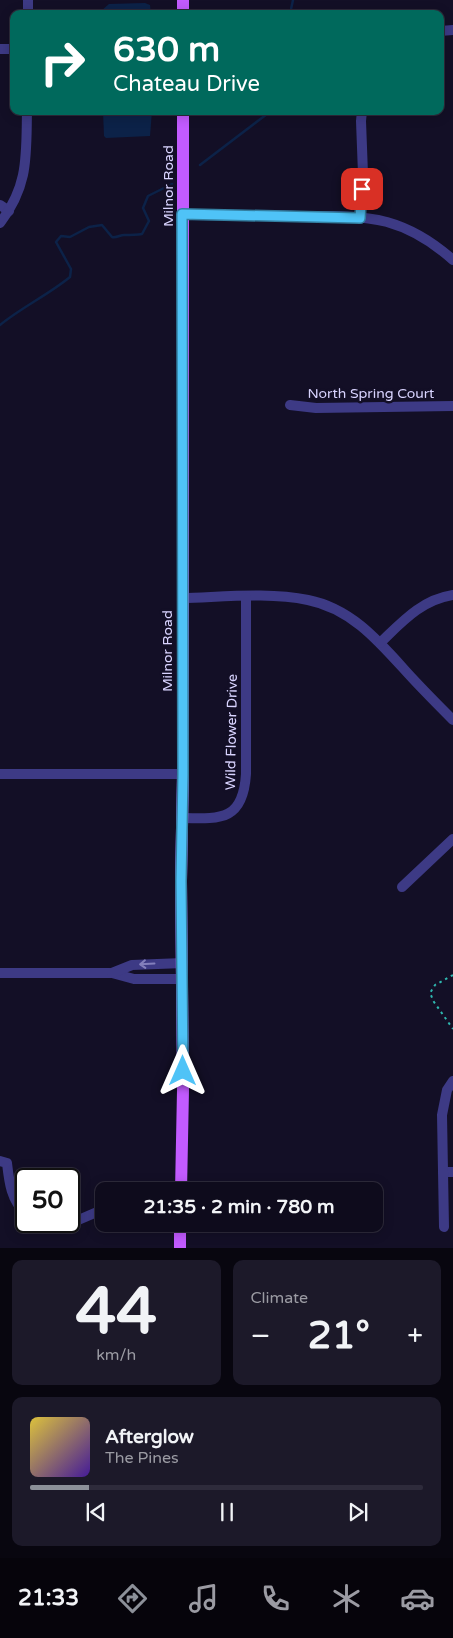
<!DOCTYPE html>
<meta charset="utf-8">
<style>
:root{--surface:#0e0b1c;--page:#1c1929;--text:#f1f3f6;--muted:#9b9ba3;--line:#2e2b3b;--accent:#8c9099}
body{margin:0;font-family:"Varela Round",sans-serif;background:var(--page);color:var(--text);height:100vh;display:flex;flex-direction:column;font-size:19px;white-space:nowrap}
*{box-sizing:border-box;margin:0}
p{font-size:16px;color:var(--muted)}
.icon{flex:none;width:28px;height:28px;fill:none;stroke:currentColor;stroke-width:2;stroke-linecap:round;stroke-linejoin:round}
.map{position:relative;height:1248px;overflow:hidden}
.panel{display:flex;flex-direction:column;gap:12px;padding:12px;background:#08060f;flex:1}
.panel>*{flex:none}
.hud{position:absolute;left:10px;top:10px;width:434px;height:105px;border-radius:10px;box-shadow:0 2px 12px #0003,0 0 0 1px var(--line);background:#00695c;color:#fff;overflow:hidden}
.speed{position:absolute;left:15px;top:1168px;display:flex;gap:10px;font-size:25px;font-weight:700;text-align:center}
.speed>*{display:grid;place-content:center;width:65px;height:65px;border-radius:50%;background:var(--surface);box-shadow:0 2px 12px #0003,0 0 0 1px var(--line);line-height:1}
.speed .limit{border:2px solid #111;border-radius:8px;background:#fff;color:#111}
.pin{position:absolute;display:grid;place-items:center;width:42px;height:42px;color:#fff;margin:-21px;border-radius:10px;box-shadow:0 2px 8px #0006}
.me{position:absolute;width:55px;margin:-28px;rotate:0deg;stroke-linejoin:round;filter:drop-shadow(0 0 4px #0008)}
.turn{display:flex;align-items:center;gap:18px;height:105px;padding:0 20px;font-size:22px}
.turn .icon{width:65px;height:65px;stroke-width:2.5}
.turn b{display:block;font-size:35px;line-height:42px}
.big{font-size:38px;font-weight:700;line-height:1.1}
.panel .card{flex:1;display:flex;flex-direction:column;justify-content:center;gap:8px;min-width:0;padding:0 18px;border-radius:10px;background:var(--page)}
.panel .dial{align-items:center;gap:0}
.dial b{font-size:65px;line-height:1}
.song{display:flex;align-items:center;gap:15px}
.cover{width:60px;height:60px;border-radius:8px;background:linear-gradient(135deg,hsl(50 70% 55%),hsl(260 70% 35%))}
.played{height:5px;border-radius:2px;background:linear-gradient(90deg,var(--accent) 15%,var(--line) 15%)}
.keys{display:flex;justify-content:space-around;direction:ltr}
.heat{display:flex;justify-content:space-between;align-items:center;font-size:28px;direction:ltr}
.panel .tiles{flex:1;display:grid;gap:12px;grid-template-columns:1fr 1fr}
.card:last-child{grid-column:span 2}
.trip{position:absolute;left:95px;top:1182px;width:288px;height:50px;border-radius:10px;background:var(--surface);box-shadow:0 2px 12px #0003,0 0 0 1px var(--line);font-weight:700;line-height:50px;text-align:center}
.menu{display:flex;height:80px;justify-content:space-around;align-items:center;background:#06040b;color:var(--muted)}
.menu .icon{width:35px;height:35px}
.menu .current{color:var(--accent)}
.menu b{font-size:22px;color:var(--text)}
.map>svg:first-child{display:block}
.water{fill:#0c2248}
.lines{fill:none;stroke-linecap:round;stroke-linejoin:round}
.stream{stroke:#0c2248;stroke-width:2.5}
.path{stroke:#2fb8b0;stroke-width:2;stroke-dasharray:2.5 4;stroke-linecap:butt}
.minor{stroke:#3d3a85;stroke-width:10}
.major{stroke:#c25bff;stroke-width:12}
.oneway{stroke:#837fbc}
.route-casing{stroke:#337fa1;stroke-width:12}
.route{stroke:#4fc3f7;stroke-width:9}
.labels{text-anchor:middle;stroke-width:5;stroke-linejoin:round;paint-order:stroke}
.street-label{font-size:14px;fill:#d9d4ff;stroke:#130f26}
</style>
<div class="map">
<svg width="453" height="1248" viewBox="0 0 453 1248">
<rect width="100%" height="100%" fill="#130f26"/>
<g class="water">
<path d="M145,3l5,2 1,9h-50v-3l8,-7z"/>
<path d="M103,111h49l-2,25 -44,2 -2,-2z"/>
</g>
<g class="lines">
<g class="stream">
<path d="M290,14l3,-14"/>
<path d="M200,165l71,-54"/>
<path d="M0,325c22,-18 48,-30 70,-48l1,-8 -15,-27 5,-6 9,1 19,-10 13,-2 10,12c5,1 8,-2 12,-2 6,0 12,0 18,-1l7,-13 -6,-13 5,-12 24,-12"/>
</g>
<path class="path" d="M453,975l-18,10 -5,8 4,9 19,27"/>
<g class="minor">
<path d="M28,14v-14"/>
<path d="M440,31l13,-1"/>
<path d="M0,49h14"/>
<path d="M0,205l9,6"/>
<path d="M182,215c39,0 77,0 115,1 30,0 61,-1 90,6 25,7 47,21 66,38"/>
<path d="M360,218l3,-44 -2,-53 1,-10"/>
<path d="M0,223c29,-38 26,-67 27,-112"/>
<path d="M290,405l26,3 137,-2"/>
<path d="M182,598c41,-1 87,-6 126,2 41,8 68,38 95,68 16,18 33,35 50,52"/>
<path d="M380,643c22,-21 41,-43 73,-48"/>
<path d="M0,774h183"/>
<path d="M181,818c40,1 62,3 65,-44v-177"/>
<path d="M402,887l51,-48"/>
<path d="M0,973h112l22,6h49"/>
<path d="M112,973l20,-8 51,-2"/>
<path d="M0,1161l7,2c2,18 4,38 19,50"/>
<path d="M443,1172h10"/>
<path d="M69,1221h7l28,-12"/>
<path d="M444,1227l-2,-112 5,-25 6,-9"/>
</g>
<g class="major">
<path d="M183,0v14"/>
<path d="M181,1191l2,-101 -2,-209 2,-107v-663"/>
<path d="M180,1248v-24"/>
</g>
</g>
<defs><path id="oneway-shaft" d="M-6 0H5M1.5-3L5.5 0L1.5 3" fill="none" stroke-width="1.6" stroke-linecap="round" stroke-linejoin="round" transform="scale(1.25)"/></defs>
<use class="oneway" href="#oneway-shaft" transform="translate(147 964) rotate(177)"/>
<g class="lines">
<defs>
<path id="route" d="M183,1071l-2,-190 2,-107 -1,-560 178,4 2,-29"/>
</defs>
<use href="#route" class="route-casing"/>
<use href="#route" class="route"/>
</g>
<g class="labels">
<g class="street-label">
<text transform="translate(168 186) rotate(-90)" y="5">Milnor Road</text>
<text x="371" y="398">North Spring Court</text>
<text transform="translate(167 651) rotate(-90)" y="5">Milnor Road</text>
<text transform="translate(231 732) rotate(-89)" y="5">Wild Flower Drive</text>
</g>
</g>
</svg>
<div class="speed"><div class="limit">50</div></div>
<div class="pin" style="left:362px;top:189px;background:#d93025"><svg class="icon" aria-label="arrive" viewBox="0 0 24 24"><path d="M6 21V4h12l-3 4 3 4H6"/></svg></div>
<svg class="me" style="left:183px;top:1071px" viewBox="-20 -20 40 40"><path d="M0-17L14 15 0 8-14 15z" fill="#4fc3f7" stroke="#fff" stroke-width="4"/></svg>
<div class="trip">21:35 · 2 min · 780 m</div>
<div class="hud">
<div class="turn"><svg class="icon" aria-label="right" viewBox="0 0 24 24"><path d="M7 20v-9h11M14 6l5 5-5 5"/></svg><div><b>630 m</b>Chateau Drive</div></div>
</div>
</div>
<section class="panel">
<div class="tiles">
<div class="card dial"><b>44</b><p>km/h</p></div>
<div class="card"><p>Climate</p>
<div class="heat"><a>−</a><b class="big">21°</b><a>+</a></div>
</div>
<div class="card">
<div class="song"><i class="cover"></i><div><b>Afterglow</b><p>The Pines</p></div></div>
<div class="played"></div>
<div class="keys"><svg class="icon" aria-label="previous" viewBox="0 0 24 24"><path d="M18 5L8 12l10 7zM5 5v14"/></svg><svg class="icon" aria-label="pause" viewBox="0 0 24 24"><path d="M8 5v14M16 5v14"/></svg><svg class="icon" aria-label="next" viewBox="0 0 24 24"><path d="M6 5l10 7-10 7zM19 5v14"/></svg></div>
</div>
</div>
</section>
<nav class="menu">
<b>21:33</b>
<svg class="icon current" aria-label="directions" viewBox="0 0 24 24"><path d="M12 3l9 9-9 9-9-9zM9 14v-3h6M13 9l2 2-2 2"/></svg>
<svg class="icon" aria-label="music" viewBox="0 0 24 24"><path d="M9 18V5l10-2v13"/><circle cx="6" cy="18" r="3"/><circle cx="16" cy="16" r="3"/></svg>
<svg class="icon" aria-label="phone" viewBox="0 0 24 24"><path d="M5 4h4l2 5-3 2q2 4 5 5l2-3 5 2v4C11 20 4 13 5 4z"/></svg>
<svg class="icon" aria-label="climate" viewBox="0 0 24 24"><path d="M12 3v18M4 7l16 10M4 17L20 7"/></svg>
<svg class="icon" aria-label="car" viewBox="0 0 24 24"><path d="M5 17H2v-5l4-1 3-4h7l3 4 3 1v5h-3M9 17h6M6 11h13"/><circle cx="7" cy="17" r="2"/><circle cx="17" cy="17" r="2"/></svg>
</nav>
